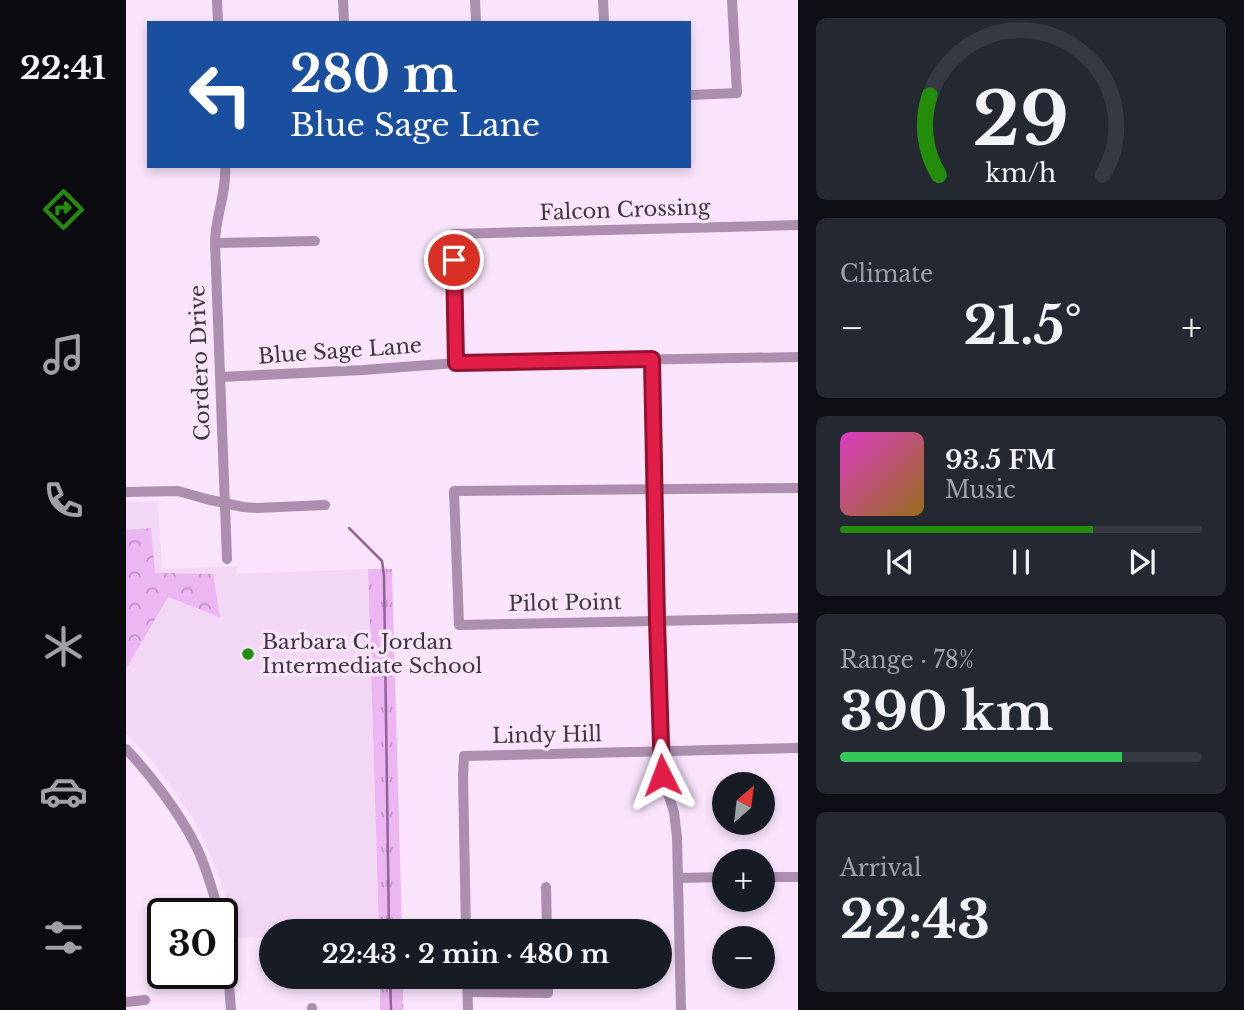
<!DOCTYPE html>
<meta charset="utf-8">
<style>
:root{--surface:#171b24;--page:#242831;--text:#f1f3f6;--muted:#9ea1a6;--line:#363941;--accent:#238c0b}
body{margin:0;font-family:"Libre Baskerville",serif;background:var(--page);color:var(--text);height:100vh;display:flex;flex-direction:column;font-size:26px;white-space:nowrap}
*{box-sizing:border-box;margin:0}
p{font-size:23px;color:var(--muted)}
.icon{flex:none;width:38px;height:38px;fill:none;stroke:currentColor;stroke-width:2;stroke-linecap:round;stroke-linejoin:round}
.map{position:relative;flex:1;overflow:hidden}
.drawer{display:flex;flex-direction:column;gap:18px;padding:18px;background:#0d0f14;width:446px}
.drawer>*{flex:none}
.guide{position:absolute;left:21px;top:21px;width:544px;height:147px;border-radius:0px;box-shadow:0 4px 10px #0003;background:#1a4fa0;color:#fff;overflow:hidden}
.needle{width:46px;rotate:28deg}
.fabs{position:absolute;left:586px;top:772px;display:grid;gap:14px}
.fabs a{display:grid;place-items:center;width:63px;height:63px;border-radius:50%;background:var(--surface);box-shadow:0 4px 10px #0003;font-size:35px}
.speed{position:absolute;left:21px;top:898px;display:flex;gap:14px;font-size:35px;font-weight:700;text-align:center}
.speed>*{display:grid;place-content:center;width:91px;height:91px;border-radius:50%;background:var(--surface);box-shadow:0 4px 10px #0003;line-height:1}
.speed .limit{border:4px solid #111;border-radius:10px;background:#fff;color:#111}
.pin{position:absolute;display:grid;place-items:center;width:60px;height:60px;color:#fff;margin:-30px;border:4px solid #fff;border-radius:50%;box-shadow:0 2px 7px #0007}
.me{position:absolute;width:77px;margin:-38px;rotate:357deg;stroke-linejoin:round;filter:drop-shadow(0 0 5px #0008)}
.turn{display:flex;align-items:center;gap:24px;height:147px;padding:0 28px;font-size:32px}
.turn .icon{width:91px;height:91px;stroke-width:2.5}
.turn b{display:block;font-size:49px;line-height:60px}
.big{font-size:52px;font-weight:700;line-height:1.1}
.drawer .card{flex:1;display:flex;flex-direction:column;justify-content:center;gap:10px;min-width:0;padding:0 24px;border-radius:10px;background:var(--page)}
.drawer .dial{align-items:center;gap:0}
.dial svg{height:182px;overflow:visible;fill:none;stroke:var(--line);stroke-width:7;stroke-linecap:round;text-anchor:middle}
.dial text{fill:var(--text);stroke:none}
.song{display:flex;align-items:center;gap:21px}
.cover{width:84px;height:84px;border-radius:10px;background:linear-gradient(135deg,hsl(310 70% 55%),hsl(40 70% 35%))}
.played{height:7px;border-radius:4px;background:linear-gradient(90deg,var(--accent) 70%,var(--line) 70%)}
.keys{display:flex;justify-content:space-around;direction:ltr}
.heat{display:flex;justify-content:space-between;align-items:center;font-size:38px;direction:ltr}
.charge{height:10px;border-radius:5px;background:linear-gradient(90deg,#34c759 78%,var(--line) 0)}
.trip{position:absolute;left:133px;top:919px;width:413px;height:70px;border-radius:35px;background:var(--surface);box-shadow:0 4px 10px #0003;font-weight:700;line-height:70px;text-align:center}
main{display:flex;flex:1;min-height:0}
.dock{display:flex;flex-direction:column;width:126px;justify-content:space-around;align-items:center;background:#090b0e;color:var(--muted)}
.dock .icon{width:49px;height:49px}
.dock .active{color:var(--accent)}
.dock b{font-size:32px;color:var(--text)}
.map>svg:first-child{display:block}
.built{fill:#f2d8f5}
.grass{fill:url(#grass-tufts)}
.park{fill:url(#park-crowns)}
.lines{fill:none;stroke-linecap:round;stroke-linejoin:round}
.stream{stroke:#936298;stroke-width:2.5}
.street{stroke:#ac8faf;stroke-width:10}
.route-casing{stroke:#92132f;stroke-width:18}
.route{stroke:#e11d48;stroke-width:12}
.poi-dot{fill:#238c0b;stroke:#f9e4fb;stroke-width:2.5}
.labels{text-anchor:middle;stroke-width:7;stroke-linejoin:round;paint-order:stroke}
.street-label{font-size:21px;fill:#3e363f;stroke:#f9e4fb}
.poi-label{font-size:21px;fill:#3e363f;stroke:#f9e4fb;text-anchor:start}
</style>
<main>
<nav class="dock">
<b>22:41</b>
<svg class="icon active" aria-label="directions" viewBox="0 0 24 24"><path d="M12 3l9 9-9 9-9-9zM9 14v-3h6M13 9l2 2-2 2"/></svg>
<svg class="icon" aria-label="music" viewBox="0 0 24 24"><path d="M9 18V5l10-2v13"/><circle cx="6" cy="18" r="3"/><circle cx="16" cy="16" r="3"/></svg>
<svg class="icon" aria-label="phone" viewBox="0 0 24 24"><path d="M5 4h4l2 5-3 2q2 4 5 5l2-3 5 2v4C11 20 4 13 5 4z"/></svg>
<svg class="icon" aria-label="climate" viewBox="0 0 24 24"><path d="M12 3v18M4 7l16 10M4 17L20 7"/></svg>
<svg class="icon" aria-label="car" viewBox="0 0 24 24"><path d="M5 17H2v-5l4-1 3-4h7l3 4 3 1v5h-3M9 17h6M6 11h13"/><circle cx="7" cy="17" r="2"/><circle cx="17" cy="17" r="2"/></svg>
<svg class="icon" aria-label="filters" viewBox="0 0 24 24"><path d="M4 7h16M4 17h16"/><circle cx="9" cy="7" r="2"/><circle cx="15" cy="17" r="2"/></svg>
</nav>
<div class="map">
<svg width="672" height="1010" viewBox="0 0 672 1010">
<defs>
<pattern id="grass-tufts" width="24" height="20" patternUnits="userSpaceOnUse" patternTransform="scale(1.75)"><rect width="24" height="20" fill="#ebb6f1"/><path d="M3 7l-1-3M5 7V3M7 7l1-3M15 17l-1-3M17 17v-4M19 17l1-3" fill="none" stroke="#c095c5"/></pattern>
<pattern id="park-crowns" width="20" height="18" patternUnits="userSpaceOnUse" patternTransform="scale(1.75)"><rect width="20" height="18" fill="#ebb6f1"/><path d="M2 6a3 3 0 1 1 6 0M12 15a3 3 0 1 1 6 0" fill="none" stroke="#c095c5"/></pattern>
</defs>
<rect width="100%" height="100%" fill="#f9e4fb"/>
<path class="built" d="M32,501l4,68 75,-3v8l131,-5 11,362h-108v6l-34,1 -16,-56 -14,-35 -15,-30 -22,-32 -23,-30 -21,-21v-232z"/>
<g class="grass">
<path d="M242,569h24l10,362h-23z"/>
<rect x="254" y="977" width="23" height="33"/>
</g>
<path class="park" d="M25,528l4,45 58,1 7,43 -52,-20 -42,72v-139z"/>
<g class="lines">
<g class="stream">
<path d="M223,528l33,33 2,15 5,355"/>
<path d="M264,976l1,34"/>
</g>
<g class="street">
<path d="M91,0l1,23"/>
<path d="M217,0l1,23"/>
<path d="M349,0l1,23"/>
<path d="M477,0l1,23"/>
<path d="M564,95l47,-2 -5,-93"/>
<path d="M99,166c2,27 -10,51 -10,77l12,316"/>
<path d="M89,243l100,-2"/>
<path d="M526,359l9,393 1,23 12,37 3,25 4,173"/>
<path d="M330,363l-3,-129 345,-9"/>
<path d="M95,377l142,-7 93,-7 342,-6"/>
<path d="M672,488l-344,3 5,134 339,-7"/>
<path d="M0,492l52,-1 28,8 37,8 14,1 68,-3"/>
<path d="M0,749c25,26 54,65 70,97 10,21 17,45 23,68"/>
<path d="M637,877h35"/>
<path d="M552,878l46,-1"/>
<path d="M420,887l1,44"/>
<path d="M96,928l5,31 4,51"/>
<path d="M340,931l-3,-154 1,-21 334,-8"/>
<path d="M341,976l1,34"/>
<path d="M342,992l80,1 -1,-17"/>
<path d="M0,1002l19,-2"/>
<path d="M186,1008v2"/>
</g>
</g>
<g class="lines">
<defs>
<path id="route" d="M328,260l2,103 196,-4 5,262 5,154"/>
</defs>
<use href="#route" class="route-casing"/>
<use href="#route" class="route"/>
</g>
<circle class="poi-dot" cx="122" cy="654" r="7"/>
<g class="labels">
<g class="street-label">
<text transform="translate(499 210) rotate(-2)" y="7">Falcon Crossing</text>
<text transform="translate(214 351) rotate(-4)" y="7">Blue Sage Lane</text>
<text transform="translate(74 363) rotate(-92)" y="7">Cordero Drive</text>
<text transform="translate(439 603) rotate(-1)" y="7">Pilot Point</text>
<text transform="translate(421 735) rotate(-1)" y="7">Lindy Hill</text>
</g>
<g class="poi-label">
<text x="136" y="649">Barbara C. Jordan<tspan x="136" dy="24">Intermediate School</tspan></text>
</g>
</g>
</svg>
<div class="fabs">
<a><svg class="needle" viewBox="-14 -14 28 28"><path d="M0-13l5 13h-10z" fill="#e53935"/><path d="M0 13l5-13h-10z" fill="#9ea1a6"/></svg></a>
<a>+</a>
<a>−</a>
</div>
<div class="speed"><div class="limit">30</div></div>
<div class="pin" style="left:328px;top:260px;background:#d93025"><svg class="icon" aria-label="arrive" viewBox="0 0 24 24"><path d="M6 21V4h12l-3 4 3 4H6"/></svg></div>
<svg class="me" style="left:536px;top:775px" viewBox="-20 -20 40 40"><path d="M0-17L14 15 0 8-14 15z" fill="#e11d48" stroke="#fff" stroke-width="4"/></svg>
<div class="trip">22:43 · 2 min · 480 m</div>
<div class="guide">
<div class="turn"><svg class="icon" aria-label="left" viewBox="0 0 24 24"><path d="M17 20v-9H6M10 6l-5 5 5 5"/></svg><div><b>280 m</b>Blue Sage Lane</div></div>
</div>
</div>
<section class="drawer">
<div class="card dial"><svg viewBox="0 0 100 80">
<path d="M14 69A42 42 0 1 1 86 69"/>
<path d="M14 69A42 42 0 0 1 10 34" stroke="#238c0b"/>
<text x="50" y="56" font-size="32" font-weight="700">29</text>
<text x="50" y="72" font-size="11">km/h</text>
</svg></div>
<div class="card"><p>Climate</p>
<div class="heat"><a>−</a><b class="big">21.5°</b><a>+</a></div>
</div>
<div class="card">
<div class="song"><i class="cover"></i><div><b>93.5 FM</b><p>Music</p></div></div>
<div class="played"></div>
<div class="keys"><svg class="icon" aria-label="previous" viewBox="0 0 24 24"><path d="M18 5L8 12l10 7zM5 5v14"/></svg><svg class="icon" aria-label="pause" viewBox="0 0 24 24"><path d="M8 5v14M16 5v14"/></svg><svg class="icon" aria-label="next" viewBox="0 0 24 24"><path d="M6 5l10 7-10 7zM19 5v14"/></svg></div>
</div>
<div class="card"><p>Range · 78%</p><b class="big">390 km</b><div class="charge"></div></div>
<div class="card"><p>Arrival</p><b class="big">22:43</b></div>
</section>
</main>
